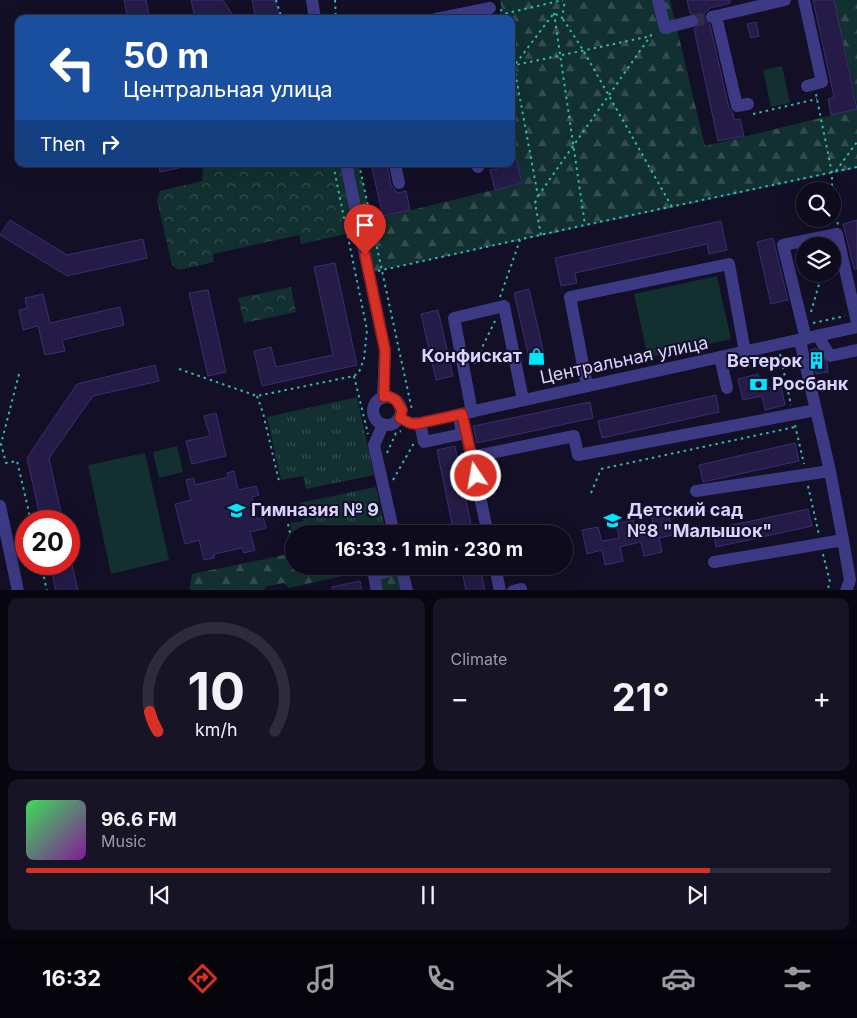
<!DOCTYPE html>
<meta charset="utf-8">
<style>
:root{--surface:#0e0b1c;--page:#171425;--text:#f1f3f6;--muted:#9b9ba3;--line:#2e2b3b;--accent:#d93025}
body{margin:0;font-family:Inter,sans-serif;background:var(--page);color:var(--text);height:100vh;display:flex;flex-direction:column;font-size:19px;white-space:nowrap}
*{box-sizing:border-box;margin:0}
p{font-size:16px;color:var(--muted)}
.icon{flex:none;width:28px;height:28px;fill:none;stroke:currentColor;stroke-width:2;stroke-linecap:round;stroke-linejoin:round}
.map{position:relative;height:590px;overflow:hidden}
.details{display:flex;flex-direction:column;gap:8px;padding:8px;background:#08060f;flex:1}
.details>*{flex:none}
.top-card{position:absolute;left:15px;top:15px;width:500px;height:152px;border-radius:10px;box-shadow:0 5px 20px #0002,0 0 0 1px var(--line);background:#1a4fa0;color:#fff;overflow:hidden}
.fabs{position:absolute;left:796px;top:182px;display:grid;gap:10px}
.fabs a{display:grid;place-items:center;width:45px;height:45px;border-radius:50%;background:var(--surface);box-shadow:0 5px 20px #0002,0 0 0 1px var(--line);font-size:25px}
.speed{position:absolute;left:15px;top:510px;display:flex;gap:10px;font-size:25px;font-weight:700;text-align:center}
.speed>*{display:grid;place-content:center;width:65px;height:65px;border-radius:50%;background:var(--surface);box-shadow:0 5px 20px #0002,0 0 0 1px var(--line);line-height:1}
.speed .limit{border:8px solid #d22;background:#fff;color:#111}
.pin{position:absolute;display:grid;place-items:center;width:42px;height:42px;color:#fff;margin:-51px -21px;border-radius:50% 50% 50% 0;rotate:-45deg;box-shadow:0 0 5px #0007}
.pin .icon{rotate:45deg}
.me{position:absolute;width:55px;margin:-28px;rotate:348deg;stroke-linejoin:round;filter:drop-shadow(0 0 4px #0008)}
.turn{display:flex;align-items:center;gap:18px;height:105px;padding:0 25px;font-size:22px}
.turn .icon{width:65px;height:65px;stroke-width:2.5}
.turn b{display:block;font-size:35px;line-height:42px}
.then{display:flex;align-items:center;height:48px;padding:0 25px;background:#0003;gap:10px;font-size:19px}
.big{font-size:38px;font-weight:700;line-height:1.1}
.details .card{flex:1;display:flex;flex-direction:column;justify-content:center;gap:8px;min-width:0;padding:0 18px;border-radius:10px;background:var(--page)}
.details .dial{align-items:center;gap:0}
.dial svg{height:130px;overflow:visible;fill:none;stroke:var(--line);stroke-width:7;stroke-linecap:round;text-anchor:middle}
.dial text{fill:var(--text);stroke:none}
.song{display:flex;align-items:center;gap:15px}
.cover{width:60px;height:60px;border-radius:8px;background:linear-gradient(135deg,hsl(130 70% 55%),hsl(290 70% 35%))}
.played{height:5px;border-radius:2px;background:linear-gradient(90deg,var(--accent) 85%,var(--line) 85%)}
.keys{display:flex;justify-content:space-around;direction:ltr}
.heat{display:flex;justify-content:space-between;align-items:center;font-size:28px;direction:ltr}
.details .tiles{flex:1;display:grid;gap:8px;grid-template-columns:1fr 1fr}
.card:last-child{grid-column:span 2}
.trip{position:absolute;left:285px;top:525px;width:288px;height:50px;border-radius:25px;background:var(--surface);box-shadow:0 5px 20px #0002,0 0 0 1px var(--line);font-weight:700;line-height:50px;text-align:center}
.tab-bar{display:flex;height:80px;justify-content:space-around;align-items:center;background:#06040b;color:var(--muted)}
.tab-bar .icon{width:35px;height:35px}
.tab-bar .selected{color:var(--accent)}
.tab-bar b{font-size:22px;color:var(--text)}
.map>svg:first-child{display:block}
.grass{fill:url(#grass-tufts)}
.forest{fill:url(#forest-firs)}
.park{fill:url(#park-crowns)}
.pitch{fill:#12302f}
.building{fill:#241b47;stroke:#3b2d73}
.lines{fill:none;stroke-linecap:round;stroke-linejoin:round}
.minor-tunnel{stroke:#312d47;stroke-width:12;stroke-dasharray:12 6;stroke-linecap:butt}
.path{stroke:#2fb8b0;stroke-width:2;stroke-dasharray:2.5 4;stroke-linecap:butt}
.minor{stroke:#3d3a85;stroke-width:12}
.route-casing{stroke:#8d1f18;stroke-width:12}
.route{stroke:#d93025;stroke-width:9}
.labels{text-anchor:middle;stroke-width:4;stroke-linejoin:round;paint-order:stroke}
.poi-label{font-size:18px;font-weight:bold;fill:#d9d4ff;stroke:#130f26;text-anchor:start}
.street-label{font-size:18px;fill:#d9d4ff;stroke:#130f26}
</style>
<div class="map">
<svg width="857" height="591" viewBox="0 0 857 591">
<defs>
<pattern id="grass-tufts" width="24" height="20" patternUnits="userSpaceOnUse" patternTransform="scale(1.25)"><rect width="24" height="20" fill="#12302f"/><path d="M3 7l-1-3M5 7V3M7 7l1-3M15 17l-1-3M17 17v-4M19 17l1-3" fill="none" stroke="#344d4e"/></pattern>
<pattern id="forest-firs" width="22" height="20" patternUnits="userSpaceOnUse" patternTransform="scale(1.25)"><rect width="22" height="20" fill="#12302f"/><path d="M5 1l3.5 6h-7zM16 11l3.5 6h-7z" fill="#344d4e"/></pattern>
<pattern id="park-crowns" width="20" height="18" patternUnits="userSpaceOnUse" patternTransform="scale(1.25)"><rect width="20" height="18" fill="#12302f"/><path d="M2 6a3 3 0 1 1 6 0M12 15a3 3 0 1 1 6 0" fill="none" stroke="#344d4e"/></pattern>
</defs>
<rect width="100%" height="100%" fill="#130f26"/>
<g class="grass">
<path d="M357,397l17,78 -68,14 -3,-13 -22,4 -14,-63z"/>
<path d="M376,487l10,46 -92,1v8l-4,-19 13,-2 -4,-18z"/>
</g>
<g class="forest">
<path d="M500,0h170l35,146 152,-37v59l-489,105 -23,-109h13l13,56 151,-37 -11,-48v-69l3,-1 -3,-11v-35h-7z"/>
<path d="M834,0h23v104z"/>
<path d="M294,553v13h93l-98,22 -5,-5 -17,3 -3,4 -75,1 3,-17z"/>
<path d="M397,572l4,18h-19l-3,-14z"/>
</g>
<g class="park">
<path d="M203,164h137l15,68 -54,12 -2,-9 -86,19 1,8 -36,8 -6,-5 -15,-65 3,-9 42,-10z"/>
<path d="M291,287l5,25 -52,11 -6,-25z"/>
</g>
<g class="pitch">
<path d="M782,66l8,37 -19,4 -8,-37z"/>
<path d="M717,276l14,63 -83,19 -14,-64z"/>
<path d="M177,446l6,26 -24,6 -6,-26z"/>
<path d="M145,453l24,107 -58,14 -23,-109z"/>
</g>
<g class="building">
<path d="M124,0h22l4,19h-22z"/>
<path d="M191,0h32l12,19h-40z"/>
<path d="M252,0h22l7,19h-25z"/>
<path d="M687,0h43v3l-20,5 -6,6v4l6,7 19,83 4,5 1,7 6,-1 4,17 -26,5 -24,-112 4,-3 2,-7 -3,-4 -7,-2z"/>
<path d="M813,0h21l23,109 -26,6 -3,-16 6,-2z"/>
<path d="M756,22l3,14 -8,2 -4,-14z"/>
<path d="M511,149h3l8,34 -27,7 -5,-20 7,-1 -1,-5h15z"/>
<path d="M159,164h23l1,3 -23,5z"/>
<path d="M371,164h16l4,21 7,8 8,-2 4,19 -27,6z"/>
<path d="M10,220l57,35 76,-16 4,19 -80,18 -67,-41z"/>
<path d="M857,220v49h-3l-11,-45z"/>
<path d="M721,221l6,29 -18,4 -2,-10 -132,29 2,10 -16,3 -6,-28z"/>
<path d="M773,238l15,62 -17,4 -14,-62z"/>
<path d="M335,263l22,102 -95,21 -8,-35 17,-4 5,20 57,-12 -19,-88z"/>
<path d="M529,289l15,65 -15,4 -15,-65z"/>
<path d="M208,290l18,82 -18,4 -19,-83z"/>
<path d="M43,294l7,29 70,-16 4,18 -62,15 3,11 -20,4 -7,-29 -15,4 -4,-20 8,-2 -2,-10z"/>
<path d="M438,310l15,66 -17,4 -15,-66z"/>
<path d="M816,348l11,15 1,9 -12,2 -6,-24z"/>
<path d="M155,365l4,16 -66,15 -44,62 14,63h-22l-14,-63 50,-74z"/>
<path d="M758,374l3,16 20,-5 4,20 -20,5 -3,-14 -19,4 -5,-21z"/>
<path d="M716,395l3,17 -117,26 -4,-17z"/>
<path d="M590,402l3,16 -116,25 -4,-17z"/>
<path d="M216,413l10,43 -34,8 -6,-23 24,-5 -6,-20z"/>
<path d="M795,443l4,18 -96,21 -4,-17z"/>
<path d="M455,446l18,88h-19l-17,-84z"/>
<path d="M234,471l4,19 18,-4 3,9 -7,2 5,22 6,-2 3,11 -16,4 5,18 -11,3 -2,-5 -28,6v4l-10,2 -5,-20 -14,4 -10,-40 16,-4 -5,-20 8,-2 1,7 33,-8 -1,-4z"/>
<path d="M808,509l4,17 -96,21 -3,-18z"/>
<path d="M668,511l5,24 -14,3 3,14 -18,4 -3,-14 -21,5 3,14 -18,4 -3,-15 -15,4 -5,-24 16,-3 4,14 17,-3 -3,-14 17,-4 3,14 19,-4 -4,-15z"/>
<path d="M50,564h22l6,27h-22z"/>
<path d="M461,566h19l5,25h-19z"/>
<path d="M360,581l2,10h-30v-4z"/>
</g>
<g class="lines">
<path class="minor-tunnel" d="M692,21l20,-4"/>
<g class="path">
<path d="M276,0l6,19"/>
<path d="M335,0l1,19"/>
<path d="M501,9l2,10"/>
<path d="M554,13l31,212"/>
<path d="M499,15l64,-15"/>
<path d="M563,19l20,31 89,157"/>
<path d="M511,55l3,11"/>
<path d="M511,66l140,-30"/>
<path d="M816,94l16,79v12l6,40"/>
<path d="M753,114l64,-15"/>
<path d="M359,164l53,246"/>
<path d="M836,171l21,-29"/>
<path d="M538,196l116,-165"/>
<path d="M541,235l-6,-32 3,-7 -24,-130 40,-53 8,5 3,-18"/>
<path d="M378,271l207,-46 272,-58"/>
<path d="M500,297l20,-57"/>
<path d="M811,312l11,-38"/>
<path d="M813,323l32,-7"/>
<path d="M780,354l11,51"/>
<path d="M474,364l22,-45"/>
<path d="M179,369l78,27 97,-20 5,-4 5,-13 3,-29 -34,-166"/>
<path d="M19,374l-18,70 5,19 11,-2 14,60"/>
<path d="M354,376l14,58"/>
<path d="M257,396l6,17 16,68"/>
<path d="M795,425l9,39"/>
<path d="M387,453l9,-20 5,-2"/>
<path d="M393,480l21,-37"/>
<path d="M808,486l11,49"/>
<path d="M591,493l10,-24 194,-42"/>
<path d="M288,524l6,26"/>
<path d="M823,554l7,28 -3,9"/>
<path d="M41,564l6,27"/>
</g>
<g class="minor">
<path d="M312,0l3,19"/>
<path d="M658,0l7,28 27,-7"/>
<path d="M804,0l18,82 -15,4"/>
<path d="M716,16l21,90 11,-2"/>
<path d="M712,17l73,-17"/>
<path d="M436,19l54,-11"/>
<path d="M346,164l39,186 -2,47"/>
<path d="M395,164l4,19"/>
<path d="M477,164l1,3"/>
<path d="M820,336l1,5 9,15 27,-6"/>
<path d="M806,339l-23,-94 54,-11 20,88"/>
<path d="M800,341l30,130 13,69 7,40 -4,11"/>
<path d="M720,357l7,31"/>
<path d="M587,386l-17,-89 159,-33 16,88"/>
<circle cx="387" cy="411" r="14"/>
<path d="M472,412l-18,-94 50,-12 19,94"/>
<path d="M462,414l26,120"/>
<path d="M400,418l10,5h10l437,-96"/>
<path d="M420,423l4,19 38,-8 -2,-12"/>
<path d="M383,425l-9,20 20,89"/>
<path d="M471,457l103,-21 4,19 238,-45"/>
<path d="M696,491l134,-20"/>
<path d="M0,506l18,85"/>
<path d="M714,562l129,-22"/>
<path d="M401,566l6,25"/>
<path d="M495,566l5,25"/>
<path d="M377,591l-3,-16 28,-7"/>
<path d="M513,591l8,-2v2"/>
</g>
</g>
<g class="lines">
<defs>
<path id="route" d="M365,255l20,95 -1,47 4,-1 8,4 6,10 -2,8 10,5 6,1 46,-10 14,62"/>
</defs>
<use href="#route" class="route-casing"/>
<use href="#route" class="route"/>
</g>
<defs>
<symbol id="shop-bare" viewBox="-9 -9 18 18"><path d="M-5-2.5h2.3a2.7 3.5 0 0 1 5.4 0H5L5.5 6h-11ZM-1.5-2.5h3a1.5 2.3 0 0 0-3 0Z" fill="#00e5ff" stroke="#130f26" stroke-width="2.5" paint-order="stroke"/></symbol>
<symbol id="building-bare" viewBox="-9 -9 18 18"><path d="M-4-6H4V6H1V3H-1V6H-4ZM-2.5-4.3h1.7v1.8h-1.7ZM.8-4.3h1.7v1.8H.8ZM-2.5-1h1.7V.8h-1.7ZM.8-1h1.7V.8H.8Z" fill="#00e5ff" stroke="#130f26" stroke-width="2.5" paint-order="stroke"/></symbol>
<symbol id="bank-bare" viewBox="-9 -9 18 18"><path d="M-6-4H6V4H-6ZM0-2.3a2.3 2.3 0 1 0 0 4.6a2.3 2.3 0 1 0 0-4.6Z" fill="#00e5ff" stroke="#130f26" stroke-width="2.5" paint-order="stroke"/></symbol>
<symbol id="school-bare" viewBox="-9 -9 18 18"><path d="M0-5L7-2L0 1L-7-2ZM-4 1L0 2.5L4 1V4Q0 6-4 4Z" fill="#00e5ff" stroke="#130f26" stroke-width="2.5" paint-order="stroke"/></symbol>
</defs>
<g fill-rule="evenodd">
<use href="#shop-bare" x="524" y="344" width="25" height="25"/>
<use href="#building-bare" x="804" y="348" width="25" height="25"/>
<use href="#bank-bare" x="746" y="372" width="25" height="25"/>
<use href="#school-bare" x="224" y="498" width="25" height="25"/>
<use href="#school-bare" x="600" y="508" width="25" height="25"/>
</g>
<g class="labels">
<g class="poi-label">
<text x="522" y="362" text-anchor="end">Конфискат</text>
<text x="802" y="367" text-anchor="end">Ветерок</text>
<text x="772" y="390">Росбанк</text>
<text x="251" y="516">Гимназия № 9</text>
<text x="627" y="516">Детский сад<tspan x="627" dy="21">№8 "Малышок"</tspan></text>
</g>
<g class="street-label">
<text transform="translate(624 360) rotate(-12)" y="6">Центральная улица</text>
</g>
</g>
</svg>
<div class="fabs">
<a><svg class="icon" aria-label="search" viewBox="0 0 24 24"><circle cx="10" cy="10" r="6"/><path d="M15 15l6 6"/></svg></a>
<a><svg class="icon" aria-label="layers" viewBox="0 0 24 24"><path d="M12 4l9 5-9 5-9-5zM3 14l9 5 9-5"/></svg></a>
</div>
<div class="speed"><div class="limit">20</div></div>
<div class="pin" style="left:365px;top:255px;background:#d93025"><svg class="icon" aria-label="arrive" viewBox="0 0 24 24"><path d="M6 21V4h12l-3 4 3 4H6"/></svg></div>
<svg class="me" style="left:476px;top:476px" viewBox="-20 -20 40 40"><circle r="17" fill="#d93025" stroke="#fff" stroke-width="3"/><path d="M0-11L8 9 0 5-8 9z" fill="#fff"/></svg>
<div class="trip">16:33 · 1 min · 230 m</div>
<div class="top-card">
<div class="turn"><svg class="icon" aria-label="left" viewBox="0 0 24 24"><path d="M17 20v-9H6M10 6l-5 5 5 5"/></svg><div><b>50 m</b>Центральная улица</div></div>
<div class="then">Then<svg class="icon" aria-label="right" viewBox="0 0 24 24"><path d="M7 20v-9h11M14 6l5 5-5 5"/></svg></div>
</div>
</div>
<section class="details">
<div class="tiles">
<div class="card dial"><svg viewBox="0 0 100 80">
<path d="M14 69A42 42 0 1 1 86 69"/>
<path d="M14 69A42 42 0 0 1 9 57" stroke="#d93025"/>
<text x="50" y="56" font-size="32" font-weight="700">10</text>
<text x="50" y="72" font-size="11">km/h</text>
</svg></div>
<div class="card"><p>Climate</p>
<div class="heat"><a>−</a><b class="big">21°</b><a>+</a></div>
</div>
<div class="card">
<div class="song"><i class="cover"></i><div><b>96.6 FM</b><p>Music</p></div></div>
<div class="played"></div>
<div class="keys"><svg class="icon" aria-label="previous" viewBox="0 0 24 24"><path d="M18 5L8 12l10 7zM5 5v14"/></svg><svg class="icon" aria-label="pause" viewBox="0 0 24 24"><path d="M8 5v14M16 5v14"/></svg><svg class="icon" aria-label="next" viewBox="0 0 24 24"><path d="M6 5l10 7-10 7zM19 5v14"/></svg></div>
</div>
</div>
</section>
<nav class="tab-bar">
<b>16:32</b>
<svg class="icon selected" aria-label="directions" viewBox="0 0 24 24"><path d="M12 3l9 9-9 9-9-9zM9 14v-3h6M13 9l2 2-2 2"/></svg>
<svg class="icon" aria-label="music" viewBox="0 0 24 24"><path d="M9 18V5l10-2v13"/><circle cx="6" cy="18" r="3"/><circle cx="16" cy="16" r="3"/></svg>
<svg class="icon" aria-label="phone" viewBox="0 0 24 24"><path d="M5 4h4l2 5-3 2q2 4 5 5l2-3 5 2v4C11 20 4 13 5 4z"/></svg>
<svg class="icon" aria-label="climate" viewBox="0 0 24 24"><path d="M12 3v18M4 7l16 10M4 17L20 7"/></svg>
<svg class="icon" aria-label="car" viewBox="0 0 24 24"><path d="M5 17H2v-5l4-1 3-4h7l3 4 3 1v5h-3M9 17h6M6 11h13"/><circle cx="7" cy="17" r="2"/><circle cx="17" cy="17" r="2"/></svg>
<svg class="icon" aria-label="filters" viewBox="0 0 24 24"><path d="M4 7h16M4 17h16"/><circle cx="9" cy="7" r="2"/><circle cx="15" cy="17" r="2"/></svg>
</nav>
